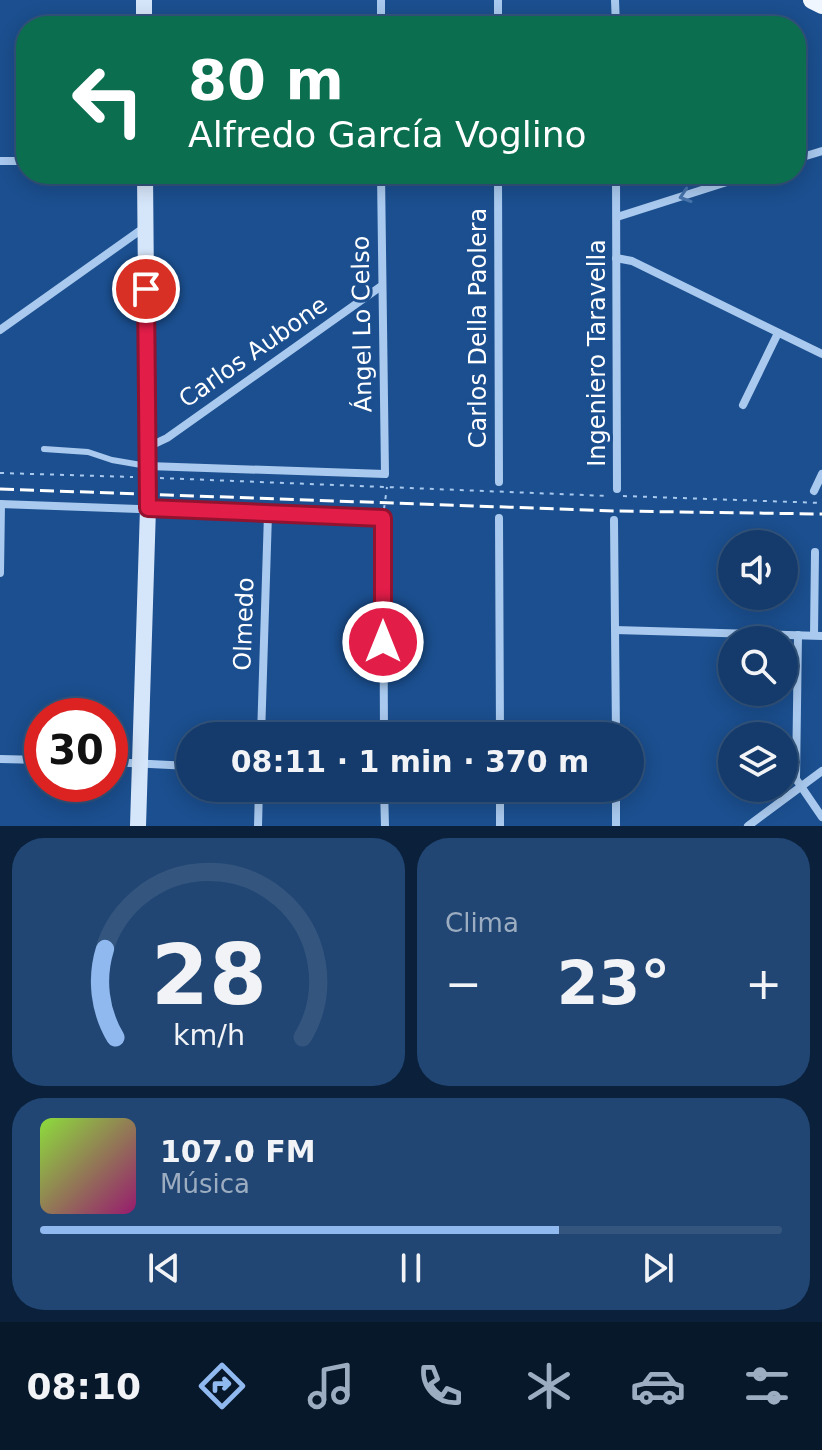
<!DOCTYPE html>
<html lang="es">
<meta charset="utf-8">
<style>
:root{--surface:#143b6b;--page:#214673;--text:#f1f3f6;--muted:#9dadc1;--line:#33557e;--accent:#90b9f0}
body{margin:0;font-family:"DejaVu Sans",sans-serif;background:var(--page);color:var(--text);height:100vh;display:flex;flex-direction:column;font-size:30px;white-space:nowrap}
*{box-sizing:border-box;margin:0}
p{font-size:26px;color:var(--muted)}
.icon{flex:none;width:44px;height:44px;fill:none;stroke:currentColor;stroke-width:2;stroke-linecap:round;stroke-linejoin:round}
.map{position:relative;height:826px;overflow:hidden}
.sheet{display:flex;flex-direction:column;gap:12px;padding:12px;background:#0b203b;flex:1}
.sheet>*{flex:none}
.hud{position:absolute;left:16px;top:16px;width:790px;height:168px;border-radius:32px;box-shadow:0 4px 20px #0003,0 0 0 2px var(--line);background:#0b6e4f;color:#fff;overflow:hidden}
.controls{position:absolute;left:718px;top:530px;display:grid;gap:16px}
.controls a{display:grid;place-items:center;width:80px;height:80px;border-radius:50%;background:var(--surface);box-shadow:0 4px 20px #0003,0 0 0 2px var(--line);font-size:40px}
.speed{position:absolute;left:24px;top:698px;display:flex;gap:16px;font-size:40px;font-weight:700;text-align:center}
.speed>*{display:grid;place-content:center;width:104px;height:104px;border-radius:50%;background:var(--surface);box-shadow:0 4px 20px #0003,0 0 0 2px var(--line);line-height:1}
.speed .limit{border:12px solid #d22;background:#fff;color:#111}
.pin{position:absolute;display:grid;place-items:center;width:68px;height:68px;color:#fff;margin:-34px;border:4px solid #fff;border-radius:50%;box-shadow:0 2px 8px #0007}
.me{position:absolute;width:88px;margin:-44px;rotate:0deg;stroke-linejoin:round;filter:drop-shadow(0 0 6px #0008)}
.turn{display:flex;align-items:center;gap:28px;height:168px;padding:0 40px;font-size:36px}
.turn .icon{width:104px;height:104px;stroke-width:2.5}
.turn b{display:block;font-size:56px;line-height:68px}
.big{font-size:60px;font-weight:600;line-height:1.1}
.sheet .tile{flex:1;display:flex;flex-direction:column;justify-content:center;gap:12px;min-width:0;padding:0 28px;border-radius:32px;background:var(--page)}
.sheet .dial{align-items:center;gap:0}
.dial svg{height:208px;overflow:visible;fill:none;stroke:var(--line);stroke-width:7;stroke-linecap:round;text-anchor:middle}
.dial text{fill:var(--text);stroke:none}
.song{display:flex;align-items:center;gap:24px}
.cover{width:96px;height:96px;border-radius:12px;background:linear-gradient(135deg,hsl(90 70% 55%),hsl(320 70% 35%))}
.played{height:8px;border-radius:4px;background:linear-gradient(90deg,var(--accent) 70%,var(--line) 70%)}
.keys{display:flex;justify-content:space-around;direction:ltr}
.heat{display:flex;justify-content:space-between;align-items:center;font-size:44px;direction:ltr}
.sheet .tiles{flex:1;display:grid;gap:12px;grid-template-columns:1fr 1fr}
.tile:last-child{grid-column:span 2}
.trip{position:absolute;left:176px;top:722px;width:468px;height:80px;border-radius:40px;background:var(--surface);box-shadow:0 4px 20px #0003,0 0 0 2px var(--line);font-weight:600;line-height:80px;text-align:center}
.dock{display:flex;height:128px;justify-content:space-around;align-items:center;background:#08182b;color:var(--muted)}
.dock .icon{width:56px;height:56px}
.dock .selected{color:var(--accent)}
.dock b{font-size:36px;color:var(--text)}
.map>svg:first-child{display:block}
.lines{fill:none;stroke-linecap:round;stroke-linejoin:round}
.path{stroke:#a9c9ee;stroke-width:2;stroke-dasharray:4 6;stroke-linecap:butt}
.service{stroke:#a9c9ee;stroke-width:6}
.minor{stroke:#a9c9ee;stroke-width:8}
.secondary{stroke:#d6e6fa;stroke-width:16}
.primary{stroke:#f0f6ff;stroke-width:18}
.rail{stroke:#fff;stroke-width:3;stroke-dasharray:14 6;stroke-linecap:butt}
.oneway{stroke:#4674ac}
.route-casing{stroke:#92132f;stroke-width:20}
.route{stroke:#e11d48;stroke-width:14}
.labels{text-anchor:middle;stroke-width:6;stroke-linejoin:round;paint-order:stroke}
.street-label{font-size:24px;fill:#fff;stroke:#1b4f8f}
</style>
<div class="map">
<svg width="822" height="826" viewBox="0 0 822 826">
<rect width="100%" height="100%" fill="#1b4f8f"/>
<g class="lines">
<g class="path">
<path d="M0,473l133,4"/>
<path d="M160,478l449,18"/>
<path d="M623,496l199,7"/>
<path d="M384,509l3,-22"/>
</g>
<path class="service" d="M44,449l44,3 24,8 35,6"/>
<g class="minor">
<path d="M381,0v26"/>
<path d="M615,0l1,26"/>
<path d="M498,26v-26"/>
<path d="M796,159l26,-8"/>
<path d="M0,161h26"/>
<path d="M498,174l1,308"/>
<path d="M616,174l1,315"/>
<path d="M617,217l135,-43"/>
<path d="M616,258l16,3 190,93"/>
<path d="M0,330l145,-103"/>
<path d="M743,405l35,-72"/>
<path d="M148,447l19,-9 213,-151"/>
<path d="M148,466l237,8 -4,-300"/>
<path d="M814,491l8,-17"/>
<path d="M0,504l383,14 1,218"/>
<path d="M499,518l1,218"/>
<path d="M614,520l2,216"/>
<path d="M0,573l1,-69"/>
<path d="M615,630l207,6"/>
<path d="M798,635l-2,144 26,38"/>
<path d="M814,635l1,-83"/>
<path d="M261,736l7,-222"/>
<path d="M0,759l42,1"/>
<path d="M110,762l80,4"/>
<path d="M384,788l1,38"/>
<path d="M500,788v38"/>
<path d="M616,788v38"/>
<path d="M258,826l1,-38"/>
<path d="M748,826l74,-55"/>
</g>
<g class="secondary">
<path d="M144,0v26"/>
<path d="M138,826l10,-318 -3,-334"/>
</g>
<path class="primary" d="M812,0l10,5"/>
<path class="rail" d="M0,489l616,22 206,3"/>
</g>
<defs><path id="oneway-chevron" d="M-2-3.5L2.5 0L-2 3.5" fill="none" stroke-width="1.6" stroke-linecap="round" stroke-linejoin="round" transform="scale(2)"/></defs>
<use class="oneway" href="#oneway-chevron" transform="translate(685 196) rotate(162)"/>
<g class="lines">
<defs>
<path id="route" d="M146,289l2,219 235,10v124"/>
</defs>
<use href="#route" class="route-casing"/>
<use href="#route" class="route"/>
</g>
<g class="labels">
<g class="street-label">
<text transform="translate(362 324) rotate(-91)" y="8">Ángel Lo Celso</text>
<text transform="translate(478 328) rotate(-90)" y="8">Carlos Della Paolera</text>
<text transform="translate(253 352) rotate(-35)" y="8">Carlos Aubone</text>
<text transform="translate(597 353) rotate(-90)" y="8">Ingeniero Taravella</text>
<text transform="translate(244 624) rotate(-88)" y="8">Olmedo</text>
</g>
</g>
</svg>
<div class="controls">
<a><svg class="icon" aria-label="sound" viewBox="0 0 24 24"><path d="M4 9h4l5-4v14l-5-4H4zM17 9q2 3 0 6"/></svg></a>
<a><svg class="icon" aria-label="search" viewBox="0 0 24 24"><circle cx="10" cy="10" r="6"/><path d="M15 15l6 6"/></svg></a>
<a><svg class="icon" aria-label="layers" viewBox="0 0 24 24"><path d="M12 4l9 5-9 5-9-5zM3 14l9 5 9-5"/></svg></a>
</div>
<div class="speed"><div class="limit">30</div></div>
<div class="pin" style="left:146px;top:289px;background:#d93025"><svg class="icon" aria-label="arrive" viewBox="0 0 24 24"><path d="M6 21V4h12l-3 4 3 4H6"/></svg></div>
<svg class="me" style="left:383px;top:642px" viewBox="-20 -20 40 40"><circle r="17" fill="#e11d48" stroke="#fff" stroke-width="3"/><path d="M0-11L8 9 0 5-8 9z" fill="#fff"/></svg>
<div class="trip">08:11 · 1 min · 370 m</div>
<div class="hud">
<div class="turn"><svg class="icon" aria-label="left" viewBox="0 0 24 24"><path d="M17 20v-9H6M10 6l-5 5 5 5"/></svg><div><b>80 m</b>Alfredo García Voglino</div></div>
</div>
</div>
<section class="sheet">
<div class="tiles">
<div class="tile dial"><svg viewBox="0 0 100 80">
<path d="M14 69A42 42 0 1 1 86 69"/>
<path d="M14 69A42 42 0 0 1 10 35" stroke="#90b9f0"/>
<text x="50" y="56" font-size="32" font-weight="700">28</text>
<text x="50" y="72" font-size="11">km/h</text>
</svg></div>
<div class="tile"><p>Clima</p>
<div class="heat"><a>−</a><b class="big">23°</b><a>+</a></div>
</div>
<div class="tile">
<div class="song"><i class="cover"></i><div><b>107.0 FM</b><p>Música</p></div></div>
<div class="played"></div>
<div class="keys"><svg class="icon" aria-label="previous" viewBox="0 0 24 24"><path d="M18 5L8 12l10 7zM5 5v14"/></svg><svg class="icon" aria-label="pause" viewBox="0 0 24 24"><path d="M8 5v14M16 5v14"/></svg><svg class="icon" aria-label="next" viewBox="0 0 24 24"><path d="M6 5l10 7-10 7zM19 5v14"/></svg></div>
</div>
</div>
</section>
<nav class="dock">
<b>08:10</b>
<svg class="icon selected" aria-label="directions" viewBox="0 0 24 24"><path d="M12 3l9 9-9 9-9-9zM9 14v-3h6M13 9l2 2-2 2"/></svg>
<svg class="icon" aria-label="music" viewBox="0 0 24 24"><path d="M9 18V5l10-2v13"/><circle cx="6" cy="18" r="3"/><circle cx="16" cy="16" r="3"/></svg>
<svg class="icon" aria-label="phone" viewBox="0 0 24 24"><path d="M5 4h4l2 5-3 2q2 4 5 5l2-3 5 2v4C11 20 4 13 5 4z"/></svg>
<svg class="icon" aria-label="climate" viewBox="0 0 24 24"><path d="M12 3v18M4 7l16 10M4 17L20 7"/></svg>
<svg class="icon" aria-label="car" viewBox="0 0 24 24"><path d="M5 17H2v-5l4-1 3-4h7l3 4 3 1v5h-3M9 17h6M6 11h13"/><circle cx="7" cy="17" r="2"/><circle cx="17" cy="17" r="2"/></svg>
<svg class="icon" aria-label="filters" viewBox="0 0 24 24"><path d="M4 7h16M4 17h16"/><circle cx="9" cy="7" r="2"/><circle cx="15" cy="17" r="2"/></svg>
</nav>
